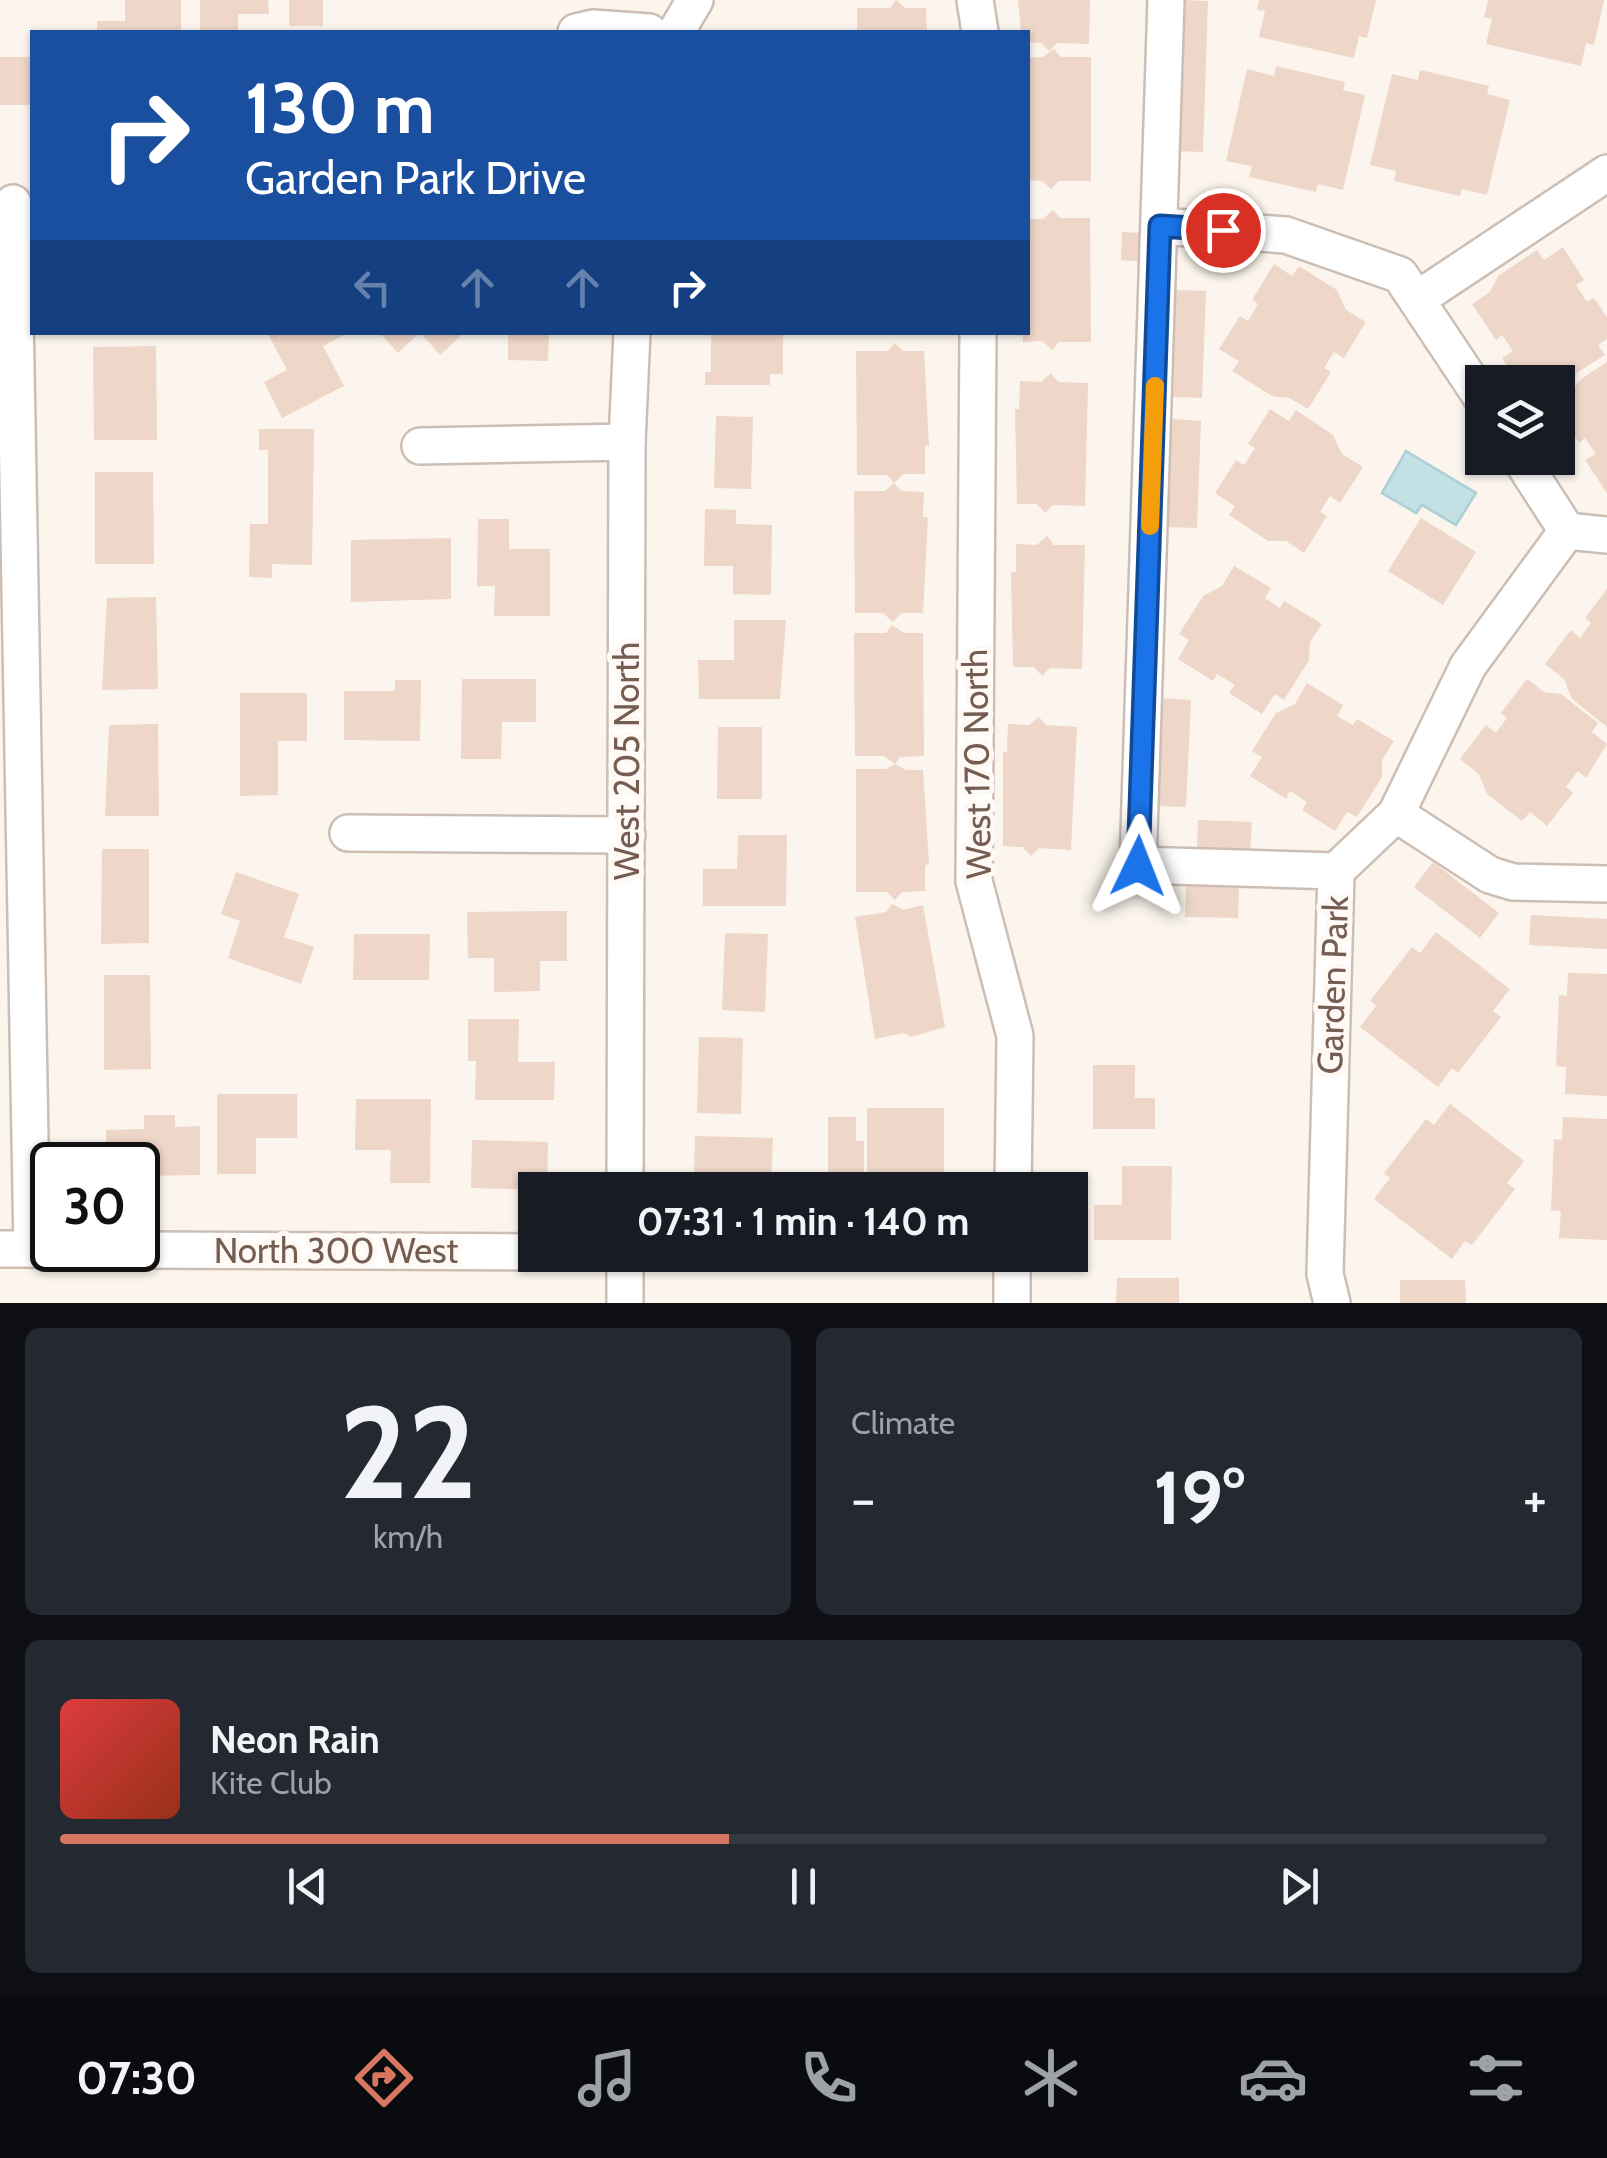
<!DOCTYPE html>
<meta charset="utf-8">
<style>
:root{--surface:#171b24;--page:#242831;--text:#f1f3f6;--muted:#9ea1a6;--line:#363941;--accent:#d77761}
body{margin:0;font-family:Cabin,sans-serif;background:var(--page);color:var(--text);height:100vh;display:flex;flex-direction:column;font-size:38px;white-space:nowrap}
*{box-sizing:border-box;margin:0}
p{font-size:32px;color:var(--muted)}
.icon{flex:none;width:55px;height:55px;fill:none;stroke:currentColor;stroke-width:2;stroke-linecap:round;stroke-linejoin:round}
.map{position:relative;height:1303px;overflow:hidden}
.sheet{display:flex;flex-direction:column;gap:25px;padding:25px;background:#0d0f14;flex:1}
.sheet>*{flex:none}
.top-card{position:absolute;left:30px;top:30px;width:1000px;height:305px;border-radius:0px;box-shadow:0 2px 8px #0004;background:#1a4fa0;color:#fff;overflow:hidden}
.buttons{position:absolute;left:1465px;top:365px;display:grid;gap:20px}
.buttons a{display:grid;place-items:center;width:110px;height:110px;border-radius:0px;background:var(--surface);box-shadow:0 2px 8px #0004;font-size:50px}
.speed{position:absolute;left:30px;top:1142px;display:flex;gap:20px;font-size:50px;font-weight:700;text-align:center}
.speed>*{display:grid;place-content:center;width:130px;height:130px;border-radius:50%;background:var(--surface);box-shadow:0 2px 8px #0004;line-height:1}
.speed .limit{border:5px solid #111;border-radius:15px;background:#fff;color:#111}
.pin{position:absolute;display:grid;place-items:center;width:85px;height:85px;color:#fff;margin:-42px;border:5px solid #fff;border-radius:50%;box-shadow:0 2px 10px #0007}
.me{position:absolute;width:110px;margin:-55px;rotate:2deg;stroke-linejoin:round;filter:drop-shadow(0 0 8px #0008)}
.turn{display:flex;align-items:center;gap:35px;height:210px;padding:0 50px;font-size:45px}
.turn .icon{width:130px;height:130px;stroke-width:2.5}
.turn b{display:block;font-size:70px;line-height:85px}
.lanes{display:flex;align-items:center;height:95px;padding:0 50px;background:#0003;justify-content:center;gap:50px;direction:ltr}
.lanes .off{opacity:.35}
.big{font-size:75px;font-weight:700;line-height:1.1}
.sheet .card{flex:1;display:flex;flex-direction:column;justify-content:center;gap:15px;min-width:0;padding:0 35px;border-radius:15px;background:var(--page)}
.sheet .dial{align-items:center;gap:0}
.dial b{font-size:130px;line-height:1}
.song{display:flex;align-items:center;gap:30px}
.cover{width:120px;height:120px;border-radius:15px;background:linear-gradient(135deg,hsl(0 70% 55%),hsl(10 70% 35%))}
.played{height:10px;border-radius:5px;background:linear-gradient(90deg,var(--accent) 45%,var(--line) 45%)}
.keys{display:flex;justify-content:space-around;direction:ltr}
.heat{display:flex;justify-content:space-between;align-items:center;font-size:55px;direction:ltr}
.sheet .tiles{flex:1;display:grid;gap:25px;grid-template-columns:1fr 1fr}
.card:last-child{grid-column:span 2}
.trip{position:absolute;left:518px;top:1172px;width:570px;height:100px;border-radius:0px;background:var(--surface);box-shadow:0 2px 8px #0004;font-weight:700;line-height:100px;text-align:center}
.menu{display:flex;height:160px;justify-content:space-around;align-items:center;background:#090b0e;color:var(--muted)}
.menu .icon{width:70px;height:70px}
.menu .active{color:var(--accent)}
.menu b{font-size:45px;color:var(--text)}
.map>svg:first-child{display:block}
.water{fill:#c3e0e4;stroke:#aacfd4;stroke-width:2.5}
.building{fill:#eed6c8}
.lines{fill:none;stroke-linecap:round;stroke-linejoin:round}
.minor-casing{stroke:#cdbeb4;stroke-width:40}
.minor{stroke:#fff;stroke-width:35}
.route-casing{stroke:#114b97;stroke-width:25}
.route{stroke:#1a73e8;stroke-width:18}
.slow{stroke:#f59e0b;stroke-width:18}
.labels{text-anchor:middle;stroke-width:10;stroke-linejoin:round;paint-order:stroke}
.street-label{font-size:35px;fill:#755d52;stroke:#fef9f4}
</style>
<div class="map">
<svg width="1607" height="1303" viewBox="0 0 1607 1303">
<rect width="100%" height="100%" fill="#fbf5ed"/>
<path class="water" d="M1406,451l70,42 -20,32 -34,-20 -6,8 -34,-20z"/>
<g class="building">
<path d="M125,0h56v32h-84v-11h28z"/>
<path d="M200,0h68l1,14h-31v18h-38z"/>
<rect x="289" y="0" width="34" height="26"/>
<path d="M896,0l9,8h21l1,24h-70v-24h33z"/>
<path d="M1018,0h72l-1,44 -32,-1 -8,8 -8,-8 -13,-1v-10h-7z"/>
<path d="M1179,0l29,1 -5,151 -29,-1z"/>
<path d="M1259,0h117l-9,38 -8,-2 -5,22 -95,-21 6,-26 -8,-1z"/>
<path d="M1488,0h116l-10,45 -8,-2 -5,23 -95,-22 6,-25 -8,-2z"/>
<path d="M1054,49l7,8h30v124h-32l-8,8 -8,-8 -15,-1v-122l15,-1z"/>
<rect x="0" y="57" width="32" height="48"/>
<path d="M1276,66l69,16 -2,8 22,5 -22,95 -25,-6 -2,8 -67,-15 3,-11 -26,-5 21,-92 27,7z"/>
<path d="M1420,70l69,16 -2,8 23,6 -23,95 -25,-6 -2,7 -66,-15 2,-10 -26,-6 22,-91 26,6z"/>
<path d="M1053,210l7,8h30l1,124h-32l-7,8 -9,-9 -20,1v-10h5v-113h15z"/>
<path d="M1122,232l20,1v29l-21,-2z"/>
<path d="M1563,247l21,33 -8,5 11,17 7,-4 13,19v22l-9,6 7,10 -38,24 -48,3 -17,-24 11,-7 -11,-16 -6,5 -24,-36 18,-12 8,-16 39,-26 7,10z"/>
<path d="M1274,264l18,12 7,-10 38,24 9,20 20,12 -22,36 -10,-6 -10,16 7,4 -23,37 -19,-11 -17,-2 -40,-25 7,-10 -20,-12 21,-33 8,5 10,-17 -6,-4z"/>
<path d="M1176,290l30,1 -4,107 -29,-1z"/>
<path d="M267,332h82l-26,14 21,40 -62,32 -18,-36 23,-12z"/>
<path d="M379,332h41l-22,21z"/>
<path d="M420,332h45l-25,23z"/>
<path d="M508,332h41l-1,29 -40,-1z"/>
<path d="M711,332h72v42h-13v11h-65v-13h6z"/>
<path d="M895,343l8,8h21l5,95h-4v28h-21l-10,9 -7,-8h-30l-1,-124h31z"/>
<path d="M156,346l1,94h-63l-1,-93z"/>
<path d="M1607,362v131l-22,-33 11,-6 -11,-16 -6,5 -21,-33 23,-31z"/>
<path d="M1051,373l7,9 30,1 -3,123 -32,-1 -8,8 -8,-9h-20l-2,-95h4l1,-28 21,1z"/>
<path d="M1270,409l19,12 7,-11 37,25 9,19 21,13 -23,36 -10,-7 -10,16 7,4 -23,37 -18,-12h-18l-39,-26 6,-9 -20,-13 21,-33 8,5 11,-17 -7,-4z"/>
<path d="M716,416l37,1 -2,72 -37,-1z"/>
<path d="M1171,419l30,2 -4,107 -30,-1z"/>
<path d="M259,429h55l-2,136 -40,-1v14l-23,-1 1,-53h18v-74h-9z"/>
<path d="M95,472h58l1,92h-59z"/>
<path d="M894,483l7,8 23,1 -1,25h5l-5,96h-22l-8,9 -10,-9h-28l-1,-122h31z"/>
<path d="M705,509l31,1v14l36,1 -1,70 -38,-1v-28h-29z"/>
<path d="M1421,518l55,34 -33,53 -55,-34z"/>
<path d="M478,519h31v30h41v67h-56l1,-30h-18z"/>
<path d="M1047,536l7,9h31l-3,124 -32,-1 -8,8 -8,-9h-21l-2,-95h5v-28l21,1z"/>
<path d="M451,538v61l-100,3v-62z"/>
<path d="M1234,566l37,22 -6,10 15,10 4,-7 38,23 -12,18 -1,18 -25,40 -9,-6 -13,20 -33,-21 6,-8 -18,-11 -4,7 -35,-22 11,-19 -10,-6 24,-38 19,-10z"/>
<path d="M1607,589v138l-35,-28 -8,-20 -19,-15 26,-34 9,8 11,-15 -6,-5z"/>
<path d="M156,597l2,92 -56,1 5,-92z"/>
<path d="M734,620h52l-6,79h-81l-1,-39h36z"/>
<path d="M892,625l12,8h19l1,123 -24,1 -5,7 -11,-8h-29l-1,-123h32z"/>
<path d="M462,679h74v43h-34l-1,37h-40z"/>
<path d="M1527,679l17,13 17,2 37,29 -6,9 15,12 -21,34 -8,-7 -12,16 7,6 -26,33 -17,-14 -8,9 -35,-27 -8,-20 -19,-15 26,-34 10,8 11,-15 -6,-5z"/>
<path d="M395,680h26l-1,61 -76,-1v-49h51z"/>
<path d="M1307,683l36,22 -6,11 16,9 4,-6 37,22 -12,19v17l-25,40 -10,-5 -12,19 -33,-21 5,-8 -17,-11 -4,8 -36,-23 12,-19 -10,-6 24,-38 19,-9z"/>
<path d="M240,693h67v48h-29v54l-38,1z"/>
<path d="M1161,698l30,2 -5,107 -29,-1z"/>
<path d="M1039,717l7,8 31,2 -6,123 -32,-2 -8,8 -8,-9 -20,-1v-94h4l1,-28 21,1z"/>
<path d="M158,724l1,92h-54l4,-91z"/>
<path d="M718,727h44v72h-45z"/>
<path d="M895,764l11,6h17l6,94 -4,1v26l-23,1 -7,8 -8,-8h-31v-123h30z"/>
<path d="M1198,820l54,2 -2,30 -53,-2z"/>
<path d="M738,835h49l-1,71h-83v-37h34z"/>
<path d="M102,849h47v94l-48,1z"/>
<path d="M1433,862l66,51 -19,25 -66,-51z"/>
<path d="M236,872l63,22 -15,43 30,10 -13,37 -73,-26 12,-37 -19,-7z"/>
<path d="M1186,886l53,1 -1,31 -53,-1z"/>
<path d="M892,904l11,6 20,-5 22,122 -34,10 -7,-4 -29,6 -20,-122 31,-5z"/>
<path d="M567,911v50h-27v30l-46,1v-34h-26l-1,-46z"/>
<path d="M1531,915l76,4v30l-78,-4z"/>
<path d="M1436,932l74,57 -17,22 8,6 -43,56 -6,-5 -14,19 -78,-60 16,-21 -6,-5 42,-54 8,6z"/>
<path d="M725,933l43,1 -3,78 -43,-2z"/>
<path d="M354,934h76l-1,46h-76z"/>
<path d="M1568,973l39,1v122l-42,-2 1,-27 -10,-1 3,-71 8,1z"/>
<path d="M104,975h46l1,94 -47,1z"/>
<path d="M468,1019h51l-1,43h37l-1,38h-79l1,-39h-8z"/>
<path d="M699,1037l44,1 -2,76 -44,-1z"/>
<path d="M1093,1065h42v33h20v31h-62z"/>
<path d="M217,1094h80v44h-41v36h-39z"/>
<path d="M356,1099h75l-1,84h-40l1,-33h-36z"/>
<path d="M1450,1104l74,57 -17,22 8,6 -43,56 -7,-4 -13,18 -78,-60 16,-21 -6,-5 42,-54 8,6z"/>
<rect x="867" y="1108" width="77" height="70"/>
<path d="M144,1115h31v12l25,-1v49l-62,1v-11h-31l-1,-35 38,-1z"/>
<path d="M828,1117h28v24h8v34h-36z"/>
<path d="M1563,1117l44,2v121l-48,-2 2,-27 -10,-1 3,-71 8,1z"/>
<path d="M695,1136l78,2 -2,44 -77,-2z"/>
<path d="M472,1140l76,2 -1,48 -76,-2z"/>
<path d="M1122,1166h50l-1,74h-77v-35h28z"/>
<path d="M1117,1278h62v25h-63z"/>
<path d="M1400,1280h65l1,23h-66z"/>
</g>
<g class="lines">
<defs>
<g id="minor">
<path d="M975,0l5,32"/>
<path d="M1166,0l-28,865 198,6"/>
<path d="M576,32l17,-4 56,4"/>
<path d="M676,32l19,-32"/>
<path d="M13,203l19,1046"/>
<path d="M1160,226l126,9 114,40 82,123"/>
<path d="M1419,298l188,-125"/>
<path d="M978,332l-4,549 41,155 -2,154"/>
<path d="M420,446l207,-4"/>
<path d="M1520,458l47,73 40,4"/>
<path d="M1396,814l94,61 23,7 94,2"/>
<path d="M348,833l279,2"/>
<path d="M625,1190l2,-748 5,-110"/>
<path d="M0,1249h52"/>
<path d="M138,1250l397,2"/>
<path d="M625,1255v48"/>
<path d="M1012,1303v-48"/>
<path d="M1332,1303l-7,-29 11,-403 60,-57 72,-148 99,-135"/>
</g>
</defs>
<use href="#minor" class="minor-casing"/>
<use href="#minor" class="minor"/>
</g>
<g class="lines">
<defs>
<path id="route" d="M1138,866l22,-640 63,4"/>
</defs>
<use href="#route" class="route-casing"/>
<use href="#route" class="route"/>
<path class="slow" d="M1150,526l5,-140"/>
</g>
<g class="labels">
<g class="street-label">
<text transform="translate(627 761) rotate(-90)" y="12">West 205 North</text>
<text transform="translate(977 764) rotate(-91)" y="12">West 170 North</text>
<text transform="translate(1333 985) rotate(-88)" y="12">Garden Park</text>
<text x="336" y="1263">North 300 West</text>
</g>
</g>
</svg>
<div class="buttons">
<a><svg class="icon" aria-label="layers" viewBox="0 0 24 24"><path d="M12 4l9 5-9 5-9-5zM3 14l9 5 9-5"/></svg></a>
</div>
<div class="speed"><div class="limit">30</div></div>
<div class="pin" style="left:1223px;top:230px;background:#d93025"><svg class="icon" aria-label="arrive" viewBox="0 0 24 24"><path d="M6 21V4h12l-3 4 3 4H6"/></svg></div>
<svg class="me" style="left:1138px;top:866px" viewBox="-20 -20 40 40"><path d="M0-17L14 15 0 8-14 15z" fill="#1a73e8" stroke="#fff" stroke-width="4"/></svg>
<div class="trip">07:31 · 1 min · 140 m</div>
<div class="top-card">
<div class="turn"><svg class="icon" aria-label="right" viewBox="0 0 24 24"><path d="M7 20v-9h11M14 6l5 5-5 5"/></svg><div><b>130 m</b>Garden Park Drive</div></div>
<div class="lanes"><svg class="icon off" aria-label="left" viewBox="0 0 24 24"><path d="M17 20v-9H6M10 6l-5 5 5 5"/></svg><svg class="icon off" aria-label="ahead" viewBox="0 0 24 24"><path d="M12 20V5M6 11l6-6 6 6"/></svg><svg class="icon off" aria-label="ahead" viewBox="0 0 24 24"><path d="M12 20V5M6 11l6-6 6 6"/></svg><svg class="icon" aria-label="right" viewBox="0 0 24 24"><path d="M7 20v-9h11M14 6l5 5-5 5"/></svg></div>
</div>
</div>
<section class="sheet">
<div class="tiles">
<div class="card dial"><b>22</b><p>km/h</p></div>
<div class="card"><p>Climate</p>
<div class="heat"><a>−</a><b class="big">19°</b><a>+</a></div>
</div>
<div class="card">
<div class="song"><i class="cover"></i><div><b>Neon Rain</b><p>Kite Club</p></div></div>
<div class="played"></div>
<div class="keys"><svg class="icon" aria-label="previous" viewBox="0 0 24 24"><path d="M18 5L8 12l10 7zM5 5v14"/></svg><svg class="icon" aria-label="pause" viewBox="0 0 24 24"><path d="M8 5v14M16 5v14"/></svg><svg class="icon" aria-label="next" viewBox="0 0 24 24"><path d="M6 5l10 7-10 7zM19 5v14"/></svg></div>
</div>
</div>
</section>
<nav class="menu">
<b>07:30</b>
<svg class="icon active" aria-label="directions" viewBox="0 0 24 24"><path d="M12 3l9 9-9 9-9-9zM9 14v-3h6M13 9l2 2-2 2"/></svg>
<svg class="icon" aria-label="music" viewBox="0 0 24 24"><path d="M9 18V5l10-2v13"/><circle cx="6" cy="18" r="3"/><circle cx="16" cy="16" r="3"/></svg>
<svg class="icon" aria-label="phone" viewBox="0 0 24 24"><path d="M5 4h4l2 5-3 2q2 4 5 5l2-3 5 2v4C11 20 4 13 5 4z"/></svg>
<svg class="icon" aria-label="climate" viewBox="0 0 24 24"><path d="M12 3v18M4 7l16 10M4 17L20 7"/></svg>
<svg class="icon" aria-label="car" viewBox="0 0 24 24"><path d="M5 17H2v-5l4-1 3-4h7l3 4 3 1v5h-3M9 17h6M6 11h13"/><circle cx="7" cy="17" r="2"/><circle cx="17" cy="17" r="2"/></svg>
<svg class="icon" aria-label="filters" viewBox="0 0 24 24"><path d="M4 7h16M4 17h16"/><circle cx="9" cy="7" r="2"/><circle cx="15" cy="17" r="2"/></svg>
</nav>
